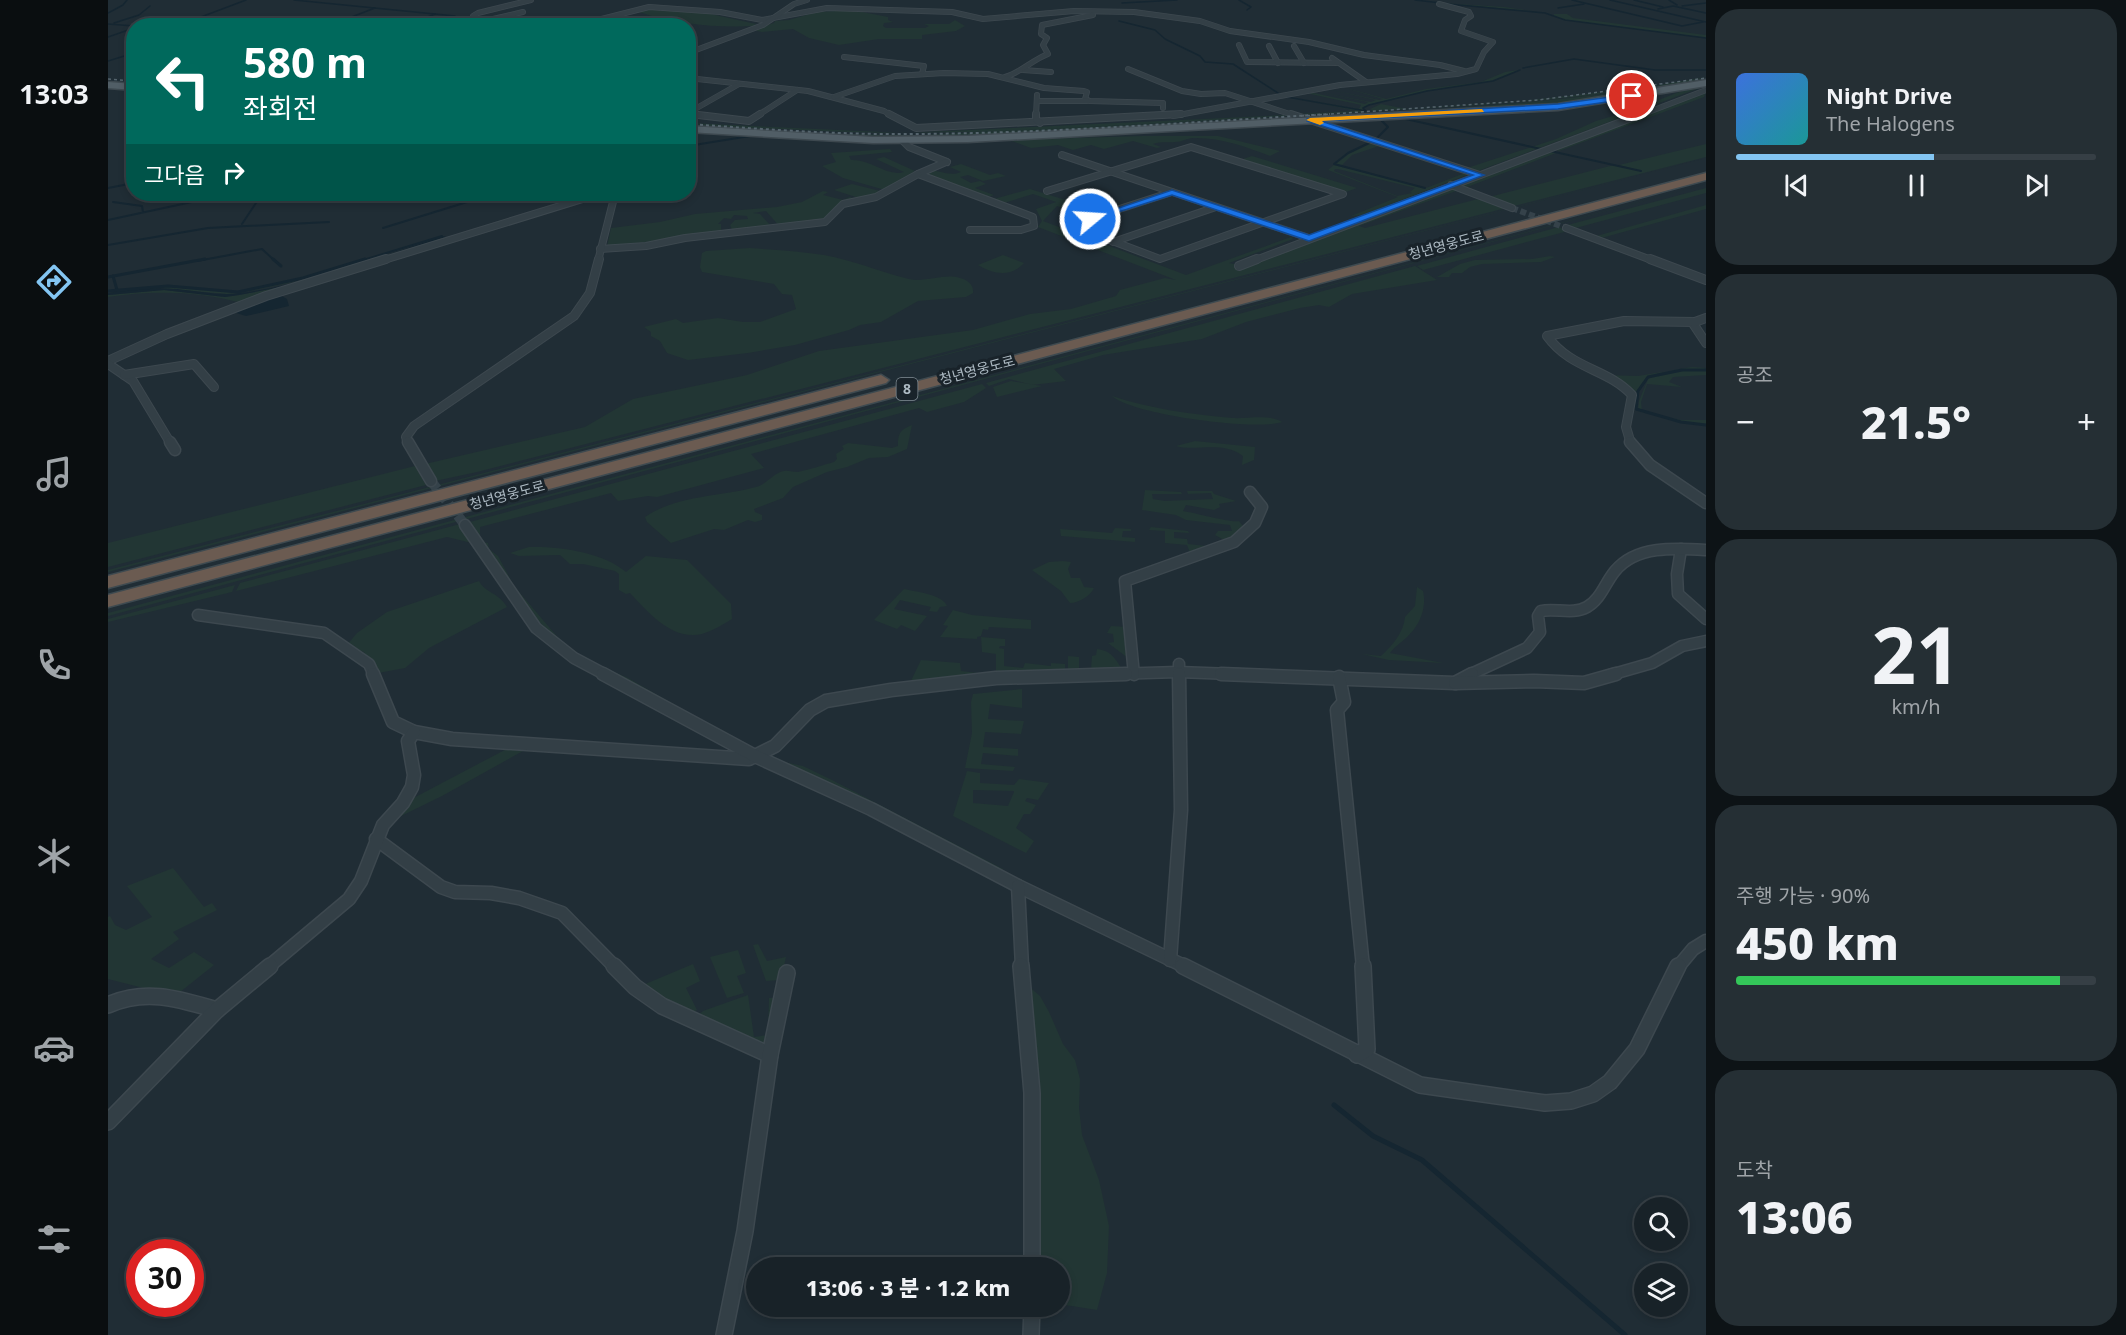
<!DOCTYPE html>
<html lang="ko">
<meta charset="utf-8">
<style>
:root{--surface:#182228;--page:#252f34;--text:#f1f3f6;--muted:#9fa4a8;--line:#363f45;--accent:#83c5f2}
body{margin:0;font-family:"Noto Sans","Noto Sans KR",sans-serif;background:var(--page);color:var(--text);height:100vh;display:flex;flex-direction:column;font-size:22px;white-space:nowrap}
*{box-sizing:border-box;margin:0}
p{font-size:20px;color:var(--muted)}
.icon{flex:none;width:33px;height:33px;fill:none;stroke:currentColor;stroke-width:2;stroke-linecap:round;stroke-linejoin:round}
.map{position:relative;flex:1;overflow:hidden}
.panel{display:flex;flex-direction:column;gap:9px;padding:9px;background:#0d1316;width:420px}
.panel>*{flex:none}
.hud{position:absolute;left:18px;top:18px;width:570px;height:183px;border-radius:24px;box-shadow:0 3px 9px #0003,0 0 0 2px var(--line);background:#00695c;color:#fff;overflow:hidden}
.buttons{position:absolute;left:1526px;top:1197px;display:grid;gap:12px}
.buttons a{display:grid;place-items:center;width:54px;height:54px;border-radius:50%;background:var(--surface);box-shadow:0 3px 9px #0003,0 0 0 2px var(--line);font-size:30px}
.speed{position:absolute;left:18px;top:1239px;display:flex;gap:12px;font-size:30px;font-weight:700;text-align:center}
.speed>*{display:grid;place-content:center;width:78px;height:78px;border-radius:50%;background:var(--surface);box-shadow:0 3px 9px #0003,0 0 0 2px var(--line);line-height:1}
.speed .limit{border:9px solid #d22;background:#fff;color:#111}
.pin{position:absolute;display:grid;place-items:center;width:51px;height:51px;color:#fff;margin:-26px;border:3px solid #fff;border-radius:50%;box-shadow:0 2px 6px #0007}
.me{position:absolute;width:66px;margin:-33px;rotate:72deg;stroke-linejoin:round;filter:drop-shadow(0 0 4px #0008)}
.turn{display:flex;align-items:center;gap:21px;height:126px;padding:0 18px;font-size:27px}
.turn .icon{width:78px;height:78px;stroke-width:2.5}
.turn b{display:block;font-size:42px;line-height:51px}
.then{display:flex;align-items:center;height:57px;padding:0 18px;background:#0003;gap:12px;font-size:22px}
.big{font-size:45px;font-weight:800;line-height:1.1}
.panel .widget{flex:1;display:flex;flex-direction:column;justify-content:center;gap:9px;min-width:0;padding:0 21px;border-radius:24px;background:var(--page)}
.panel .dial{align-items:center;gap:0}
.dial b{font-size:78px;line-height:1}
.song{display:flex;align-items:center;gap:18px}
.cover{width:72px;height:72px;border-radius:9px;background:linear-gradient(135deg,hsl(220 70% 55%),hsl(180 70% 35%))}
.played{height:6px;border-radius:3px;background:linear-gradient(90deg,var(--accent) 55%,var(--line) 55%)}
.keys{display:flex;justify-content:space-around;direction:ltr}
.heat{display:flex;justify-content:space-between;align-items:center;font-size:33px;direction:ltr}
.charge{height:9px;border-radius:4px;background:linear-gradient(90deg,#34c759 90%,var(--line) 0)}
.trip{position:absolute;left:638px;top:1257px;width:324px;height:60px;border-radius:30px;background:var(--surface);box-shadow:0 3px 9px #0003,0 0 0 2px var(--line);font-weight:800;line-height:60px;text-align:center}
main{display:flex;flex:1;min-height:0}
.tabs{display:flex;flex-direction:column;width:108px;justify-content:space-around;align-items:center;background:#0a0e10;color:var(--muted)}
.tabs .icon{width:42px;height:42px}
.tabs .active{color:var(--accent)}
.tabs b{font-size:27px;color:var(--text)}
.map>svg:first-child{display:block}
.green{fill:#223634;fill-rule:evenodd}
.water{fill:#152631}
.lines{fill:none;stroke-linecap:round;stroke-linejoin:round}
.stream-far3{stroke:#152631;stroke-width:1.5}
.stream-far2{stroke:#152631;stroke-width:2}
.stream-far1{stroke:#152631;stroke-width:3}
.stream{stroke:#152631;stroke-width:5}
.minor-tunnel-far1{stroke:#35424a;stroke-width:6;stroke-dasharray:6 3;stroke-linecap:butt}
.minor-tunnel{stroke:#35424a;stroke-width:10;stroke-dasharray:10 4.5;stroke-linecap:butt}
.minor-far5-casing{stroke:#3d484f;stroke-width:6}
.minor-far4-casing{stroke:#3d484f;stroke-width:8}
.minor-far3-casing{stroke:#3d484f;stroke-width:10}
.minor-far2-casing{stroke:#3d484f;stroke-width:13}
.minor-far1-casing{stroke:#3d484f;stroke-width:15}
.minor-casing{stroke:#3d484f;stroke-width:18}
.primary-casing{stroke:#3d484f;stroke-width:3}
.motorway-casing{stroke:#3e4a50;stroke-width:3}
.minor-far5{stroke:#333f46;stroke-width:4.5}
.minor-far4{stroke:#333f46;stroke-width:6}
.minor-far3{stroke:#333f46;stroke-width:8}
.minor-far2{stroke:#333f46;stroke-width:10}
.minor-far1{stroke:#333f46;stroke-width:12}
.minor{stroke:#333f46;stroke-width:15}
.primary{fill:#515e66;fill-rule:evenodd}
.motorway{fill:#6b5b51;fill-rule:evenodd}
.rail-far1{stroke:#55646d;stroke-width:1.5;stroke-dasharray:3 3;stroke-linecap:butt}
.rail{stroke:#55646d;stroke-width:2;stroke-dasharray:3 3;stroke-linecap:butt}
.route{fill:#1a73e8;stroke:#114b97;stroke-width:1.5}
.slow{fill:#f59e0b}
.labels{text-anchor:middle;stroke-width:6;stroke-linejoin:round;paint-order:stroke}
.far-street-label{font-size:14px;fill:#adbac3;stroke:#19232a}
.shield{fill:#19232a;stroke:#818d95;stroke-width:1.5}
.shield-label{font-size:14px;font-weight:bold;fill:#adbac3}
</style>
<main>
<nav class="tabs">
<b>13:03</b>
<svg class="icon active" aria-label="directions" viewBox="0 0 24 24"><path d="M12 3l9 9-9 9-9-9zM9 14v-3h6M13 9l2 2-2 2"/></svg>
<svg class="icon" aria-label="music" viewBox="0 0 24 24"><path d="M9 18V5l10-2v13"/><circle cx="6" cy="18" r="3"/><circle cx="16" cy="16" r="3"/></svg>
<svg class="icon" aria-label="phone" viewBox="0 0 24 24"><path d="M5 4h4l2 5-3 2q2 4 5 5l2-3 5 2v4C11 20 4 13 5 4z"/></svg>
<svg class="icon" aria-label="climate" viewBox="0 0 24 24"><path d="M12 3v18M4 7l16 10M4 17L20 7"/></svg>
<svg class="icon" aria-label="car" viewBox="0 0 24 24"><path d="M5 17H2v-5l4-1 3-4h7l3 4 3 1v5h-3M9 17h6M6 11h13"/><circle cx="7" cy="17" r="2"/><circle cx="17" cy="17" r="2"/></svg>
<svg class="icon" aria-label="filters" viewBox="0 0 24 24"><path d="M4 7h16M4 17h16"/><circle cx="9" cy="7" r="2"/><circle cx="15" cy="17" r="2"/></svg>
</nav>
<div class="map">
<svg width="1598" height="1335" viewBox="0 0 1598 1335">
<rect width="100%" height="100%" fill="#202d35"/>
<g class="green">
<path d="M1333,3l63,4 41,6 9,3v-2h13l6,4 133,17v3l-141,-18 -19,-7 -25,-3z"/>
<path d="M538,9l60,4 50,11 -2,2c-39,2 -79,-2 -115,-14z"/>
<path d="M744,10l36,7v3l5,2 -9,1 -1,3 3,2h39l4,-2 -5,-2h25l6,-4 10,6 -9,5 -34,4v4h-43l-40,6 -30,-7 -16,-9 -31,3 -10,-2 22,-7 1,-2 14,-1 28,-8z"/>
<path d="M1411,70l-28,11 -65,10 -58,14 -6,3 3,4 -70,3 -39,-13 39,12 62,-3 -74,-15 76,13 2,-4 -55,-12 3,-1 56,12 3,-2 -55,-11 58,11 5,-2 -49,-11 52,11 4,-1 -44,-13 47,13 40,-10 55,-7 24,-10z"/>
<path d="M1598,77c-27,10 -61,11 -90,15 -81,10 -162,15 -243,19l-3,-2 11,-5 26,5 115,-8 119,-13z"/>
<path d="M1598,80l-94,18 -58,7 -179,10 -4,-2c113,-6 224,-15 335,-33z"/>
<path d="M1594,87l-227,85 -71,-24 63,20 89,-29 40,-18 40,-12 48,-19 -89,15 -42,4 -235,13 224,-13z"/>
<path d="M1598,92l-2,5 -145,54 -4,-2z"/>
<path d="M1180,115l3,1c-163,8 -327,23 -490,14 -33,-2 -82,-1 -113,-7l216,10z"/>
<path d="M1187,117l5,2 -377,19h-51l-183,-10 -1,-3 150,9 82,1z"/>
<path d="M1034,136h76l62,15 -10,5c-23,-9 -51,-19 -77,-18 -6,0 -11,4 -18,4 -8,1 -13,-1 -22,2l8,3 -4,1 -24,-7 -29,8 -13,-4 -18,5 -15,-5 -27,3 -22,-8z"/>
<path d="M1268,141l96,32 -109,42 -12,1 47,-19 -70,-27 6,-5 92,23 39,-15 -86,-27 -27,9 -10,10 -6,-1 13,-10zM1227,169h3l77,19 -5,4 2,1 -15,3 -63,-25z"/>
<path d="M1598,144v13l-196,50 -21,-10 125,-32 28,6 -23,-6z"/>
<path d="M782,149l2,3 -43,4 2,4c20,-1 36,17 53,12l-28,-13 8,-2 31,14 -30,19 -42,-12 -21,-12 14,-4 -5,-9z"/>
<path d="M1442,151l61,13 -55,-11 -94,36 -6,-3z"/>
<path d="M1144,156l105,32 -14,5 -106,-32z"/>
<path d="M1598,158l-1598,414v-2z"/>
<path d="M853,164l29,11 8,-2 8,3 -23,5 -15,-6 -8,2 11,6 9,-2 6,3 -11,4 19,7 -6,2 -56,-19 -11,-7c15,-4 26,7 40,1l-11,-5z"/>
<path d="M744,184l32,8 -22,7 -28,-9z"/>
<path d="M1598,184l-1598,432v-3z"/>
<path d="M1345,188l53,20 -1029,264 -42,9 -10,-17 160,-37 48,-28 114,-24 72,-24 154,-21 57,-16 41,-5 45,-13 4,-6 45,-12 11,2 -138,-53 4,-6 -6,-12 20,-7 -23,-8 -29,9 -10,-4 36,-10 55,17 -15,4 -13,-4 -14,15 143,54 105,-38 2,2 -64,24 14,3zM1348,191l22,8 -113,29 -6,-2z"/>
<path d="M1598,188v5l-134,36 -8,-3z"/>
<path d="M715,191l5,1 -5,3 20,5 7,-3 5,2 -28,21 -46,8 -15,-17 -13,2 7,1 12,13 -39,5 -3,-7 5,-5 13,-1 -1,-3 -13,-1 -3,4 -7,-1 -6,6h3v8l-114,15 4,-19 49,-6 35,-8 82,-7 25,-5z"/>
<path d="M1598,205v4l-108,30 -5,-2z"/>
<path d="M1451,227l9,4 -145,39 -6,-4z"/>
<path d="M335,236l-154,47 -49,10 -14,1 -65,-6 -53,5 55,-7 75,6 65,-14z"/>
<path d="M338,237l3,2 -207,64c-42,-12 -90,-13 -134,-6v-2l56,-5 61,7 14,-2 52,-10z"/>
<path d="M642,248c24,2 49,3 74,7 29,5 56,17 85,24 17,4 34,-6 51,-1 8,2 14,7 13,15l-7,4 -48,4 -37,21 -21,3 -11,5 -54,15 -47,8 -60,7 -21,-7 -7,-12 -9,-5v-4l-7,-5 32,-8 7,4 35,-5 25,4h17l36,-13 -4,-14 -10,-1 -8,-10 -72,-12 -2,-5 2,-14 4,-2z"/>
<path d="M895,255l21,8c-14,15 -31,11 -46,2z"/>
<path d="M1442,256l5,1 -14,5 -59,2 -12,3 -8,6h-10l-3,4h-12l23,-13 15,-4 57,-1z"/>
<path d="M1307,266l22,14 -85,14 -23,13 -10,-2 -19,3 -54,14 -44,17 -99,16 -49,14 12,12 -34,4 -23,-6 -20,7 -3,-3z"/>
<path d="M1584,367l14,1 -4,2 4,1v4l-33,2 -4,5 13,5 -35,-3 -6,18 1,9 38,9h26v5l-26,-3 -42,-11 1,-10 9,-22 10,-5 38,-5c-22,1 -48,0 -59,22h-6l-31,-16 38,1z"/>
<path d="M903,381l31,5 -45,11 -4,-10z"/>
<path d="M874,384l4,4 -22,14 -37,10 -8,-4 -168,46 13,14 -107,29 -9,-1 -30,5 -7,-8 -131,34v15l8,1 1,6 9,7 16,30 46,54 25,19 43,19 83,48 -135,-68 -36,-31 -74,-104z"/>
<path d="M1004,396c38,13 79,18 120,22 15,1 38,-4 50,4 -25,9 -149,-7 -170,-26z"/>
<path d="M804,425l-5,24 -19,8 -19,1 -22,9 -20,5 -34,15 -10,11 -29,11 1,3 7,3v5l-7,2 -7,-2 -24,10 -10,-1 -43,14 -24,-21 -2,-5c32,-22 74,-20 111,-30 11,-3 17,-14 28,-16 4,-1 9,1 14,1 10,-2 25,-7 36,-10l3,-3 -1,-5 8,-5 -2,-3 6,-3 44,5 6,-2c0,-13 2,-16 14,-21z"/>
<path d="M1087,441l60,6 -1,13 -12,5 1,-9c-21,-16 -47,-4 -67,-10z"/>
<path d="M307,466l11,19 -318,82v-24z"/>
<path d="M1037,490l36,2 1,2h-30l1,5 12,2 48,-2 -2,-6 -23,1 -1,-3h25l2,3 22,7 -17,3 1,3 -6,3 -28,-5 -3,6c12,2 49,12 56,10l7,9 -20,11 -11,-6 3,-4h14l-2,-6 -44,-5 -10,-5 -34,-5z"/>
<path d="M352,524l16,20 -29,-7 -211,54 4,-8z"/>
<path d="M1043,527l37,4 1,2 -15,-1v6l13,1 1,5 27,3 -24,8 -4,-10 -22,-2v-12l-16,-1z"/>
<path d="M1007,528l16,1v2h-8l-1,6 13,1v4l-74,-6 -1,-7 52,4z"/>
<path d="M421,547c29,-1 74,5 97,25l20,-16 41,4 44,44 1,15c-10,6 -20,12 -30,15 -30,7 -54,-22 -72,-41l-4,1 -7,-4v-16l-4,-3 -32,-7h-13l-10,-9 -41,1 -9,-3z"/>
<path d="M955,561l8,1 -3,7 3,9h9l4,9 10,1c-4,8 -15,15 -24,15l-9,-12 -29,-21 17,-8z"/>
<path d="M371,581c6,12 19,11 28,26l-78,41 -24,20 -27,5 -14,-21 -17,-7 10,-12 30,-21z"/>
<path d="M127,585l-3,7 -124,30v-3z"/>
<path d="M1309,587l6,4c4,16 -3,34 -15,45 -6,6 -13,10 -18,17l53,10 -54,-3 -27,-6 19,2c11,-10 23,-24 24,-39l10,-11z"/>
<path d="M796,589c12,3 38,5 43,17l-7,1 -3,5 -8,-1 2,-4 -31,-7 -6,9 33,7 -12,15 -14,-6 -4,4 -23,-9z"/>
<path d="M845,610l19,5 59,5v9l-42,-2 -1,3 -5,-1 -2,7 -4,1v2l-37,-2 8,-11 -5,-1z"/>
<path d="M1003,626l16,1 1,31 -20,-15 6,-1 -1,-8 -6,-1z"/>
<path d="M873,637l24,2v7h-5l-1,2 5,1v17l19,2 2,-5 26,3v-3l14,1v6l-69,6v-22l-14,-2z"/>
<path d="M989,649c14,2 17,8 25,20l-54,1v-14l11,1v11l12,1 1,-13 4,-1z"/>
<path d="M813,660l39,3 1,8 17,2 -1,5 -68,7z"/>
<path d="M914,689v19l-32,-4 -2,15 36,2 -3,13 -36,-2 -2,15 35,2v7l-35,-3 -2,11 34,3 -2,4 -48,-3 7,-35 -1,-31 2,-8z"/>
<path d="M408,744l167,15 -160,-8 -81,45 -47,23 11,-17z"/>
<path d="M657,758l38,8 29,14 171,89 -4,4z"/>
<path d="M859,771l13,2v10l34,2 5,-6 30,4 -11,17 -11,-2 -2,3 11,4 -6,9h-6l-8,14 18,13 -8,12 -73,-37zM865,790l41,1v1l-6,14 -35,-3z"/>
<path d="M65,868l31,39 8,-4 5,7 -44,22 6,7 -28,20 18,9 25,-16 20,13 -39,31 -67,-17v-62l2,-1 5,9 11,5 26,-13 -25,-31z"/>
<path d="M650,944l9,17 19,-4 -5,23 -15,1 -13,-36z"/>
<path d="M630,950l8,23 -9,3 7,17 -17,5 -17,-41z"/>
<path d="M585,964l7,17 -14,7 11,22 -8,4 -28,-12 -18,-17z"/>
<path d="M919,985l13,11 9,16 14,32 12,16 5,19 -1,29 3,27 17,45 10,46 -2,47 -10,37 -38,-6v-36l-21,-1z"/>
<path d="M640,995l6,42 14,-2 1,-37h11l-12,54 -73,-34 8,-7z"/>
</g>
<g class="water">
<path d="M336,236l2,1 -155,48 -52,10 -14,2 -61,-7 -56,5v-2c23,-4 46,-6 69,-4 21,2 43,7 64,4 68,-9 138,-36 203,-57z"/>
<path d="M172,295l7,4 2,7 -43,10 -13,-4 6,-4z"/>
</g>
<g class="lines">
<g class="stream-far3">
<path d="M186,0l161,16 -9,10"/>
<path d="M1131,0l12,7 -4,3"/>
<path d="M1307,0l26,3"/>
<path d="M1464,0l110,26 21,-4"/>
<path d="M1502,0l96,22"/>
<path d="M1526,0l29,7"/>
<path d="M1561,0l8,5"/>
<path d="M1014,3l55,-3"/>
<path d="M1340,4l97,9 20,7 141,18"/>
<path d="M1574,6l24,-3"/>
<path d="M1450,8l26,-4"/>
<path d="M1550,9l15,-3 33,7"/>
<path d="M0,13l15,-8 4,-5"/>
<path d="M1011,21l36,9 10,9 35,17 5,6 28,2 48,31"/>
<path d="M6,23l25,-8 11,-9"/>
<path d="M0,24l26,2"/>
<path d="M69,26l69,-26"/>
<path d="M220,26l47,-18"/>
<path d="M298,26l29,-12"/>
<path d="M0,37l26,-9"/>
<path d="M0,61l26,-8"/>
<path d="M1415,68l51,-9 81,11h51"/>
<path d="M1179,97l79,14 -3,-3 6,-3 58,-14 66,-10 27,-11"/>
</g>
<g class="stream-far2">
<path d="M1273,120l20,-2 240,53"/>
<path d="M1268,139l12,-12 -6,-6"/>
<path d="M1265,141l-25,12 -14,11 91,24"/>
<path d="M580,146l62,-10"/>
<path d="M0,188l26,-5"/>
<path d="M150,198l57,-4"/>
<path d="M5,202l29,4 1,6"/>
<path d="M0,220l121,-26"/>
<path d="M134,224l20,-30"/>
<path d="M275,228l110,-34"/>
<path d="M0,245l100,-17 121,-6"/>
<path d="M89,261l65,-12 13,12"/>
<path d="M252,261l82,-25"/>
</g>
<g class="stream-far1">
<path d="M165,259l8,7"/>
<path d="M5,276l4,14"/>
<path d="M0,277l97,-18"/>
<path d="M0,291l60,-5 70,6 65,-14 62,-19"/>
<path d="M1598,370h-24l-34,7 -10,14 -2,18 45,13 25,3"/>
</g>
<path class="stream" d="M1226,1105l39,31 49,24 203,175"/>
<path class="minor-tunnel-far1" d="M1404,208l54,20"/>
<path class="minor-tunnel" d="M323,481l34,44"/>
<defs>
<g id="minor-far5">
<path d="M363,24l52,-12"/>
<path d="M362,26l3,-10 5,-3 53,-13"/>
<path d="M466,26l75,-19 71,5 42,8 65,-12 125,4 31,7 91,-8 60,1 66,9 30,10 79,11 55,13 76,10 24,6"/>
<path d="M1131,45l8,17 90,1"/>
<path d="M1161,46l9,17"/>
<path d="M1186,46l10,17"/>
<path d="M580,53l75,-28 31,-21 13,-4"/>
<path d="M736,57l80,9 -2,8"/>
<path d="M1224,58l34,24"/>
<path d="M1020,69l54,22 19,3 24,-1 71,23"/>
<path d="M915,70l28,2"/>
<path d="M897,77c17,-5 27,-17 43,-23l-5,-9 4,-7 -6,-4 1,-9 51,-10"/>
<path d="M580,78l120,13 76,20 8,5"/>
<path d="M726,97l61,-21 49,-3 44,1 56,14 40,3 3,1 -2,7 5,2 73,2v5"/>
<path d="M929,101h50"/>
<path d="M580,113l51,-29"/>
<path d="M580,114l15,2"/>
<path d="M649,116l40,-26"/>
<path d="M928,116l1,-21"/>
<path d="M1065,116l167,-31 117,-11 19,-5 8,-17 9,-10 -32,-11 4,-11 6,-4 -2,-4 -30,-8"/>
<path d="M1530,116l68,-26"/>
</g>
<g id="minor-far4">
<path d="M582,114l59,7 11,-7"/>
<path d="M781,114l27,14 265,-14"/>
<path d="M928,114v5l4,4"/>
<path d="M1183,114l189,61"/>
<path d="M795,141l6,6 38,15"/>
<path d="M954,155l247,83"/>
<path d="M838,162l-28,12 115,43 1,9 -13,4h-51"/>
<path d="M1343,185l61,23"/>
<path d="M939,191l144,-44 152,47 -183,65 -90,-34 102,-33"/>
<path d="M1458,228l88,33"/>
<path d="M1005,242l103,-35"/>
<path d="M492,249l46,-3 39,-8 140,-16 18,-18 33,-7 42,-23"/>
<path d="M273,261l218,-67"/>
<path d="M490,261l17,-67"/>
<path d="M1145,261l389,-147"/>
</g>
<g id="minor-far3">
<path d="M1542,259l56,21"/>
<path d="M1131,266l18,-7"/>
<path d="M1584,322l14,21"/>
<path d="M0,361l59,-27 99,-38 120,-37"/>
<path d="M0,364l25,17 38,63"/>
<path d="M16,375l70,-11 20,23"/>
<path d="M300,444l-2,-7 8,-11 160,-110 16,-23 9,-34"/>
<path d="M1523,444l-5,-17 6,-32c-25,-27 -60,-25 -85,-59l77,-15 71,1 11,-4"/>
</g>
<g id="minor-far2">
<path d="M62,442l5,8"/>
<path d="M300,442l23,39"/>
<path d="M1522,442l20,23 56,38"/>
<path d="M357,525l71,103 38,30 32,17"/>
<path d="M1573,549l-4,25 1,20 28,25"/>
<path d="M90,615l126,18 45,31 5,11"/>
<path d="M1071,664v11"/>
<path d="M973,675l97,-3 81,3"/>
<path d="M1026,675l-9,-94 109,-39 21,-19 7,-16 -12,-15"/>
<path d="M1361,675l58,-27 13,-16 -2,-16 3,-5c15,-3 32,4 46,-4 14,-8 18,-24 28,-36 21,-26 61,-23 91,-21"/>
<path d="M1502,675l42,-12 30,-17 24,-5"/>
</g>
<g id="minor-far1">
<path d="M265,674l20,48 21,10 38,7 297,20 26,-13 35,-36 16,-9 65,-11 105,-12 130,-4"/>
<path d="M495,674l152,82 116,53 147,77 168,81"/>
<path d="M1113,674l234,9 17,-9"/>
<path d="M1231,677l5,25 -7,8 26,257"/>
<path d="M1347,683l79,-2 50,2 32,-9"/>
<path d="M268,839l65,48 14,5 36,1 28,5 43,15 53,54"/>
<path d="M910,886l4,81"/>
<path d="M1062,960l11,-150 -2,-136"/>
<path d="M160,967l81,-68 12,-18 22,-56 20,-22 9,-16 2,-12 -6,-34 6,-9"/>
<path d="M1570,967l15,-18 13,-8"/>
</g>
<g id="minor">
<path d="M506,966l21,21 27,19 108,49"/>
<path d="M913,966l11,127v175"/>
<path d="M1075,966l237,119 125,18 26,-2 22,-7 17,-12 27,-33 41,-83"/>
<path d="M0,1005c38,-17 71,-6 109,5"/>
<path d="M1249,1055l10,-6 -4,-83"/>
<path d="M0,1122l109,-112 53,-44"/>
<path d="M616,1335l21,-104 25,-176 17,-82"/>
<path d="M923,1335l1,-29"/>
</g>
<g id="primary">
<path d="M1598,80v6l-148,24 -590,32 -95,1 -185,-11v-6l185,11 95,-1 590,-32z"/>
<path d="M0,82l26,2v6l-26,-2z"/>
</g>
<g id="motorway">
<path d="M1598,173v7l-1598,427v-12z"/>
<path d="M773,375l8,5 -3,3 -778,205v-12z"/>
</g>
</defs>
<use href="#minor-far5" class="minor-far5-casing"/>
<use href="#minor-far4" class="minor-far4-casing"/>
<use href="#minor-far3" class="minor-far3-casing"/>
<use href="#minor-far2" class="minor-far2-casing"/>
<use href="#minor-far1" class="minor-far1-casing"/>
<use href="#minor" class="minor-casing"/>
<use href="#primary" class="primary-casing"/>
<use href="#motorway" class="motorway-casing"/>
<use href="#minor-far5" class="minor-far5"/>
<use href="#minor-far4" class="minor-far4"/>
<use href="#minor-far3" class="minor-far3"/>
<use href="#minor-far2" class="minor-far2"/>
<use href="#minor-far1" class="minor-far1"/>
<use href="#minor" class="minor"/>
<use href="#primary" class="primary"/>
<use href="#motorway" class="motorway"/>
<g class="rail-far1">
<path d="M0,79l26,2"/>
<path d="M1193,116l237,-16 168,-22"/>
</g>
<path class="rail" d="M580,124c76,5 152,11 228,10 138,-1 276,-12 414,-20"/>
</g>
<path class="route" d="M1524,94l3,4 -77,11 -237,12 163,54 -175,66 -137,-46 -79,25 -7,-1 86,-29 137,45 164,-60 -166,-54v-2l251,-15z"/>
<path class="slow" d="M1374,109l2,3 -162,9 2,2 -4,2 -14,-5 4,-2z"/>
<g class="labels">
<g class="far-street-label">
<text transform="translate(1338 245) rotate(-15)" y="5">청년영웅도로</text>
<text transform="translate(869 370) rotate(-15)" y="5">청년영웅도로</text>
<text transform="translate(399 495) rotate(-15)" y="5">청년영웅도로</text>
</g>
<rect class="shield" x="788.5" y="378" width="21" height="22" rx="4.5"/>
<g class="shield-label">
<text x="799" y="394">8</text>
</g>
</g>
</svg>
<div class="buttons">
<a><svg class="icon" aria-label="search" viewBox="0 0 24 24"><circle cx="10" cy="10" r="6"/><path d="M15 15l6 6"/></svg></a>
<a><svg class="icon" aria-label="layers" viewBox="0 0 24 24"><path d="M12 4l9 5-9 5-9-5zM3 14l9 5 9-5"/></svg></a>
</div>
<div class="speed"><div class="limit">30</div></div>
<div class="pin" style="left:1524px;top:96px;background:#d93025"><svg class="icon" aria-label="arrive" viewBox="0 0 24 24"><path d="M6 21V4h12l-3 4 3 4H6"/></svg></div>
<svg class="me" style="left:982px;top:219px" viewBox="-20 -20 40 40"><circle r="17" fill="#1a73e8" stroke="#fff" stroke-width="3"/><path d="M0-11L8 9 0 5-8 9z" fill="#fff"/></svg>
<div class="trip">13:06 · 3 분 · 1.2 km</div>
<div class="hud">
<div class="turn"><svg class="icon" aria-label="left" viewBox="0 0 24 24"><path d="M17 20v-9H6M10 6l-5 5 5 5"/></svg><div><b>580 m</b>좌회전</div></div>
<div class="then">그다음<svg class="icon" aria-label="right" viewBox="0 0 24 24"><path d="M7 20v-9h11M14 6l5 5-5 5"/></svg></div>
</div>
</div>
<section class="panel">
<div class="widget">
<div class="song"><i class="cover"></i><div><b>Night Drive</b><p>The Halogens</p></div></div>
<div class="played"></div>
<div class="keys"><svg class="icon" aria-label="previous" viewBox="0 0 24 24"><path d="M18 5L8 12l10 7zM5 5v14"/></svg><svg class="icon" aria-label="pause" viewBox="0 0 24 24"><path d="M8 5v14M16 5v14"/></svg><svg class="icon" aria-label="next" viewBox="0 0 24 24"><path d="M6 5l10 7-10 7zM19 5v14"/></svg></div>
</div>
<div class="widget"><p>공조</p>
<div class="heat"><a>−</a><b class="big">21.5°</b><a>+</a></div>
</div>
<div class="widget dial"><b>21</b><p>km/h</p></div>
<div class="widget"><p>주행 가능 · 90%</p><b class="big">450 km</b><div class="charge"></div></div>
<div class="widget"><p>도착</p><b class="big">13:06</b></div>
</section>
</main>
